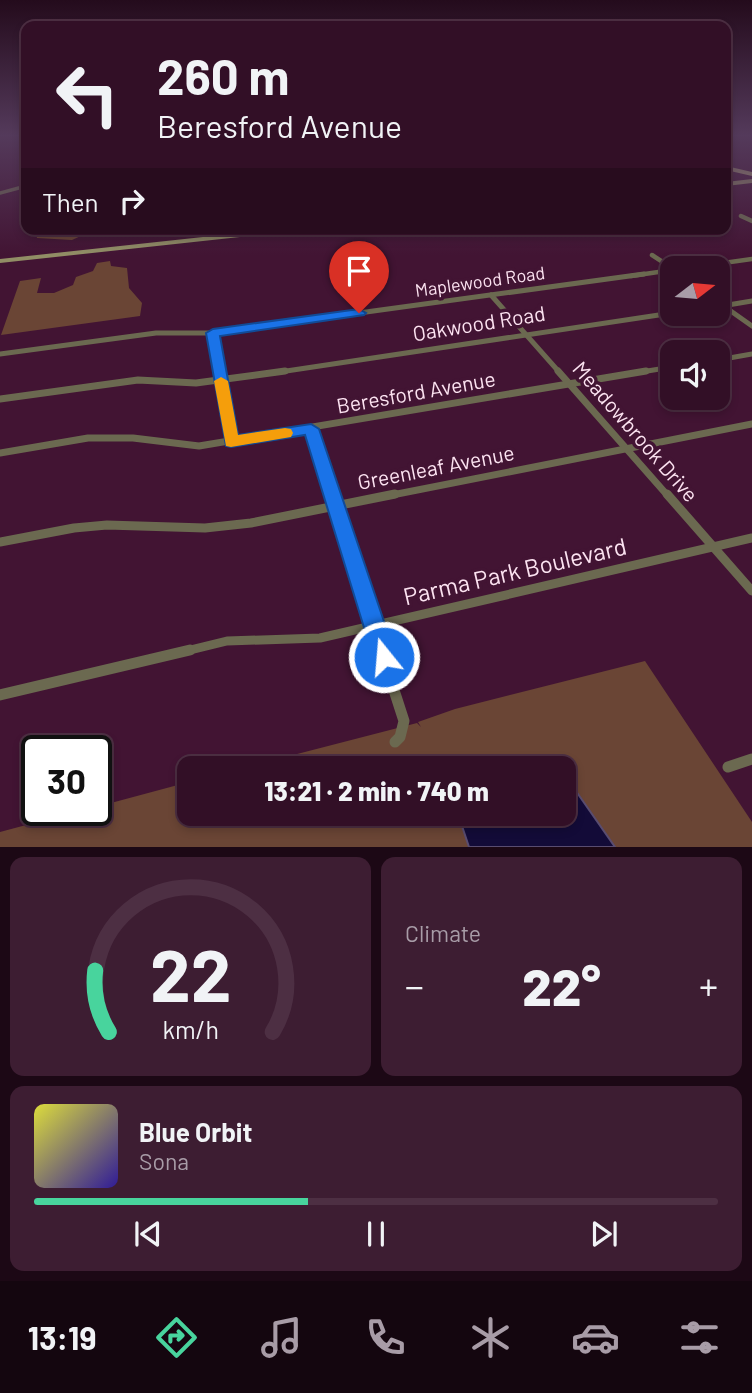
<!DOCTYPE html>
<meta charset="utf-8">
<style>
:root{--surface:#320f26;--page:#3d1d32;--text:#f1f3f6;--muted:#a89ca7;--line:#4d2f43;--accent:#48d49d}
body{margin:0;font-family:Barlow,sans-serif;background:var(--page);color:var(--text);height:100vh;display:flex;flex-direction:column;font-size:26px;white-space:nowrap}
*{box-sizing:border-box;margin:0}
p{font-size:23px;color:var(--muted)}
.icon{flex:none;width:38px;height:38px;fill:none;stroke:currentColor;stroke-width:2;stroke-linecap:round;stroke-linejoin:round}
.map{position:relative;height:847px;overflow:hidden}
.drawer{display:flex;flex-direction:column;gap:10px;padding:10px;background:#1c0815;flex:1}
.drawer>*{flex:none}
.guide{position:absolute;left:21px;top:21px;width:710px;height:214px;border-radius:14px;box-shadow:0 4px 10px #0003,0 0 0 2px var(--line);background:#320f26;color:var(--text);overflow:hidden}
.needle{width:46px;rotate:74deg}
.buttons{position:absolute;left:660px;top:256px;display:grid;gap:14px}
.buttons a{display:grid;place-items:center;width:70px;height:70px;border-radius:14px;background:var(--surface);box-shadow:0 4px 10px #0003,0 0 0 2px var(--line);font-size:35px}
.speed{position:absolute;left:21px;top:735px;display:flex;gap:14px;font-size:35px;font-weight:700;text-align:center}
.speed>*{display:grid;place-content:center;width:91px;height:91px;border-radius:50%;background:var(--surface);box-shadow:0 4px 10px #0003,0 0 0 2px var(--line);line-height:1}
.speed .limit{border:4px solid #111;border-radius:10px;background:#fff;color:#111}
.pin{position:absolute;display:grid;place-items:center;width:60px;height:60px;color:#fff;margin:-72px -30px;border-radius:50% 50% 50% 0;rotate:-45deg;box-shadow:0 0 7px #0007}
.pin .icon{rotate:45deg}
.me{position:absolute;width:77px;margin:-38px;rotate:343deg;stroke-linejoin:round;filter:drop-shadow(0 0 5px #0008)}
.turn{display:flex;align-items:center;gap:24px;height:147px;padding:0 21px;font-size:32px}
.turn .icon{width:91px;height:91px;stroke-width:2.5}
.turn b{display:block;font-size:49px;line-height:60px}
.then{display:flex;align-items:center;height:66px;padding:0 21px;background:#0003;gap:14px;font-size:26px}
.big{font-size:52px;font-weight:800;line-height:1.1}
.drawer .tile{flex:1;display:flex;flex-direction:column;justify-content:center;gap:10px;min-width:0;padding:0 24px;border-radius:14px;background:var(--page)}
.drawer .dial{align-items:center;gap:0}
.dial svg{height:182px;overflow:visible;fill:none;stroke:var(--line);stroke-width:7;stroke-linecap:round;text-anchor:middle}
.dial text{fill:var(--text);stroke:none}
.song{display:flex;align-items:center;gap:21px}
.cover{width:84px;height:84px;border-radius:10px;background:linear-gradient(135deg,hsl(60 70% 55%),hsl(250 70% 35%))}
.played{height:7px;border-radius:4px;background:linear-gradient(90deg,var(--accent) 40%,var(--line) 40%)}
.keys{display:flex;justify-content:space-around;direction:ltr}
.heat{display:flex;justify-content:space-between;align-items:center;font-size:38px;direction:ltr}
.drawer .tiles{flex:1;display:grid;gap:10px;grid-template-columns:1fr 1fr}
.tile:last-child{grid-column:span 2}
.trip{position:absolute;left:177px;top:756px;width:399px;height:70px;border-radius:14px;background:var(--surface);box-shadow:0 4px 10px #0003,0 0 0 2px var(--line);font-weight:800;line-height:70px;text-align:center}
.tab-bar{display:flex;height:112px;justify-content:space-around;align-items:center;background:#14060f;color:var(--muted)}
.tab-bar .icon{width:49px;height:49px}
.tab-bar .on{color:var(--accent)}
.tab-bar b{font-size:32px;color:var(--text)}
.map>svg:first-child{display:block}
.green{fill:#6a4535}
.water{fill:#130b38;stroke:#594c70;stroke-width:2}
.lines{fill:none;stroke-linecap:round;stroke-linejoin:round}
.minor-far5{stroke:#6b6950;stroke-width:3.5}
.minor-far4{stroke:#6b6950;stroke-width:4.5}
.minor-far3{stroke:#6b6950;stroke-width:5}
.minor-far2{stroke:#6b6950;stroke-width:7}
.minor-far1{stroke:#6b6950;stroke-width:9}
.minor{stroke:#6b6950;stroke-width:11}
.secondary{fill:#918d65;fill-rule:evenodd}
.primary{fill:#aea975;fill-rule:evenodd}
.route{fill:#1a73e8;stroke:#114b97;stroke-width:2}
.slow{fill:#f59e0b}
.labels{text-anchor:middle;stroke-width:7;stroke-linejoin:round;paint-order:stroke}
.far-street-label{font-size:18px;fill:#fce3f1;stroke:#421433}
.street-label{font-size:21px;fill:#fce3f1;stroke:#421433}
.near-street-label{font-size:24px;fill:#fce3f1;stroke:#421433}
</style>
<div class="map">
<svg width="752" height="847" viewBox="0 0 752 847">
<rect width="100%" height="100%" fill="#421433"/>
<g class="green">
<path d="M35,229h61l-24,11 -35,-2z"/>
<path d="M110,261l1,5 16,2 2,20 13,15 -2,13 -139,19 19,-54 21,-3 -4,15h17l19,-8 3,-8 17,-6 4,-8z"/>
<path d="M645,661l107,161v25h-752v-15l82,-22h14v-3l93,-25v32h375v-46h-321l174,-45 4,4 -3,-5 37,-13z"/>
</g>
<path class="water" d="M564,774l51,73h-146l-11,-33h106z"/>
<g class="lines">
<path class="minor-far5" d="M0,193l26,-7"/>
<g class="minor-far4">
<path d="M741,216l11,5"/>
<path d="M652,255l20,13"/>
<path d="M688,268l64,-9"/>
<path d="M631,276l41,-6"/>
</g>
<g class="minor-far3">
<path d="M491,295l69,78"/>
<path d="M718,302l34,24"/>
<path d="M722,306l30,-5"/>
<path d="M213,333l7,40"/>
<path d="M0,354l156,-21h57l431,-59"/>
<path d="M718,360l34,-6"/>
<path d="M273,373l399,-60"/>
<path d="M635,373l37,-6"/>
</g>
<g class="minor-far2">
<path d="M219,371l12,71"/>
<path d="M558,371l110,125"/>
<path d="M0,399l138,-19 58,3 89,-12"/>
<path d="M311,429l21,67"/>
<path d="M0,453l88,-15h45l66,8 447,-75"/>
<path d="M387,496l365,-72"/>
</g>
<g class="minor-far1">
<path d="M332,494l50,158"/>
<path d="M667,494l85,97"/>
<path d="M0,542l74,-14 33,-3 98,3 46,-5 144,-29"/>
<path d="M182,652l45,-11 93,-3 432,-100"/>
</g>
<g class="minor">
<path d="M381,650l23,71 -4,16 -5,5"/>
<path d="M0,695l190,-45"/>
<path d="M728,767l24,-8"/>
</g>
<g class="secondary">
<path d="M752,179v4l-26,3v-4z"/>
<path d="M276,229h22l-3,2 -295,32v-4z"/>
</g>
<path class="primary" d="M726,166l26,6v4l-26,-6z"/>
</g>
<linearGradient id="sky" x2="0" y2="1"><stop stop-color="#240b1c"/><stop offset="0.53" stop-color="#543a5b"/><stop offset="1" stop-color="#543a5b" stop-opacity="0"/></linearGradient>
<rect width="752" height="255" fill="url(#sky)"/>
<path class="route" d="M359,309l7,4 -2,2 -144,21 18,99 73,-11 8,5 77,228 -4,8 -8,3 -8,-3 -3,-8 -68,-222 -74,12 -5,-1 -20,-113 7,-4z"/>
<path class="slow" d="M221,377l7,4 10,54 47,-7 6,1 2,4 -2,4 -60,10 -5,-1 -12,-65z"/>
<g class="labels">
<g class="far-street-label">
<text transform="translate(480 282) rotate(-8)" y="6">Maplewood Road</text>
</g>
<g class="street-label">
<text transform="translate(479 324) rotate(-9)" y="7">Oakwood Road</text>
<text transform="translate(416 393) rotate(-10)" y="7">Beresford Avenue</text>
<text transform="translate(635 432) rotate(49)" y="7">Meadowbrook Drive</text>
<text transform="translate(436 468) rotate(-11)" y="7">Greenleaf Avenue</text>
</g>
<g class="near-street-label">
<text transform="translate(515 572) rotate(-13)" y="8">Parma Park Boulevard</text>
</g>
</g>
</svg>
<div class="buttons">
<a><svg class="needle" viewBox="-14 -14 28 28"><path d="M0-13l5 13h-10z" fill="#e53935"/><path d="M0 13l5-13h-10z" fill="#a89ca7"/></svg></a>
<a><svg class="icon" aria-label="sound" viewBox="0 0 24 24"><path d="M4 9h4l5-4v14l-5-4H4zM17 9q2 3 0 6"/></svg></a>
</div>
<div class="speed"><div class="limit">30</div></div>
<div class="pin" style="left:359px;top:313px;background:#d93025"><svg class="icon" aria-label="arrive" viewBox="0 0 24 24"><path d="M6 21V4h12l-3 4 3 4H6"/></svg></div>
<svg class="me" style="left:384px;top:657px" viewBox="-20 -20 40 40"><circle r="17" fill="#1a73e8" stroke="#fff" stroke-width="3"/><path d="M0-11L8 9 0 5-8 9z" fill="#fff"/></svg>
<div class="trip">13:21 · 2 min · 740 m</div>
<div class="guide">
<div class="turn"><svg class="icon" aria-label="left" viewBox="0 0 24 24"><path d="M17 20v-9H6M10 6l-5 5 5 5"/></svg><div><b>260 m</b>Beresford Avenue</div></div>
<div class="then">Then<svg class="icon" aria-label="right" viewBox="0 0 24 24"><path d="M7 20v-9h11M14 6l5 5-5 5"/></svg></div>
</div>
</div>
<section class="drawer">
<div class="tiles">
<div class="tile dial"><svg viewBox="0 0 100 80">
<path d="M14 69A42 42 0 1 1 86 69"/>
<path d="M14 69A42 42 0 0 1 8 42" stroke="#48d49d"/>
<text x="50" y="56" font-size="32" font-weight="700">22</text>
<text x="50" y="72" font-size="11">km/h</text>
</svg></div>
<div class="tile"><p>Climate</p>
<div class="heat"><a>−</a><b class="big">22°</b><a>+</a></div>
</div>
<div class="tile">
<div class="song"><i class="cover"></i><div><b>Blue Orbit</b><p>Sona</p></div></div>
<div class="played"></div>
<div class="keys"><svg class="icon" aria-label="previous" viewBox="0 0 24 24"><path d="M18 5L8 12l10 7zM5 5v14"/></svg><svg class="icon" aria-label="pause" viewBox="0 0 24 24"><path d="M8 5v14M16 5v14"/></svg><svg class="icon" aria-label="next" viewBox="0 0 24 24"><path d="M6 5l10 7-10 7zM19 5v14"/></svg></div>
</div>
</div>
</section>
<nav class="tab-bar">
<b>13:19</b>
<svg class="icon on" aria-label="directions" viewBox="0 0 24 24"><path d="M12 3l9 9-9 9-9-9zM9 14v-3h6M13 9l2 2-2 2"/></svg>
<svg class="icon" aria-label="music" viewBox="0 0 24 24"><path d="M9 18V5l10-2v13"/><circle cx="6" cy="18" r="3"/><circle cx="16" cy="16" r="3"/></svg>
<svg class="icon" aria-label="phone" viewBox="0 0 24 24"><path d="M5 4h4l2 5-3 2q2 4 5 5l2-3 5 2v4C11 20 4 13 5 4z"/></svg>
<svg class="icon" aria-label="climate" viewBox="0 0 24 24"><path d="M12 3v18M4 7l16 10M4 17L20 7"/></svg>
<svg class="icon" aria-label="car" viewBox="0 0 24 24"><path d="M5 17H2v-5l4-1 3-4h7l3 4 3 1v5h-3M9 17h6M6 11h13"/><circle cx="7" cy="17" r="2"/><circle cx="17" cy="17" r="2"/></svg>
<svg class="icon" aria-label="filters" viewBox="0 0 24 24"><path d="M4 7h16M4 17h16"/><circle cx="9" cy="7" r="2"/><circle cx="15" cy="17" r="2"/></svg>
</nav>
